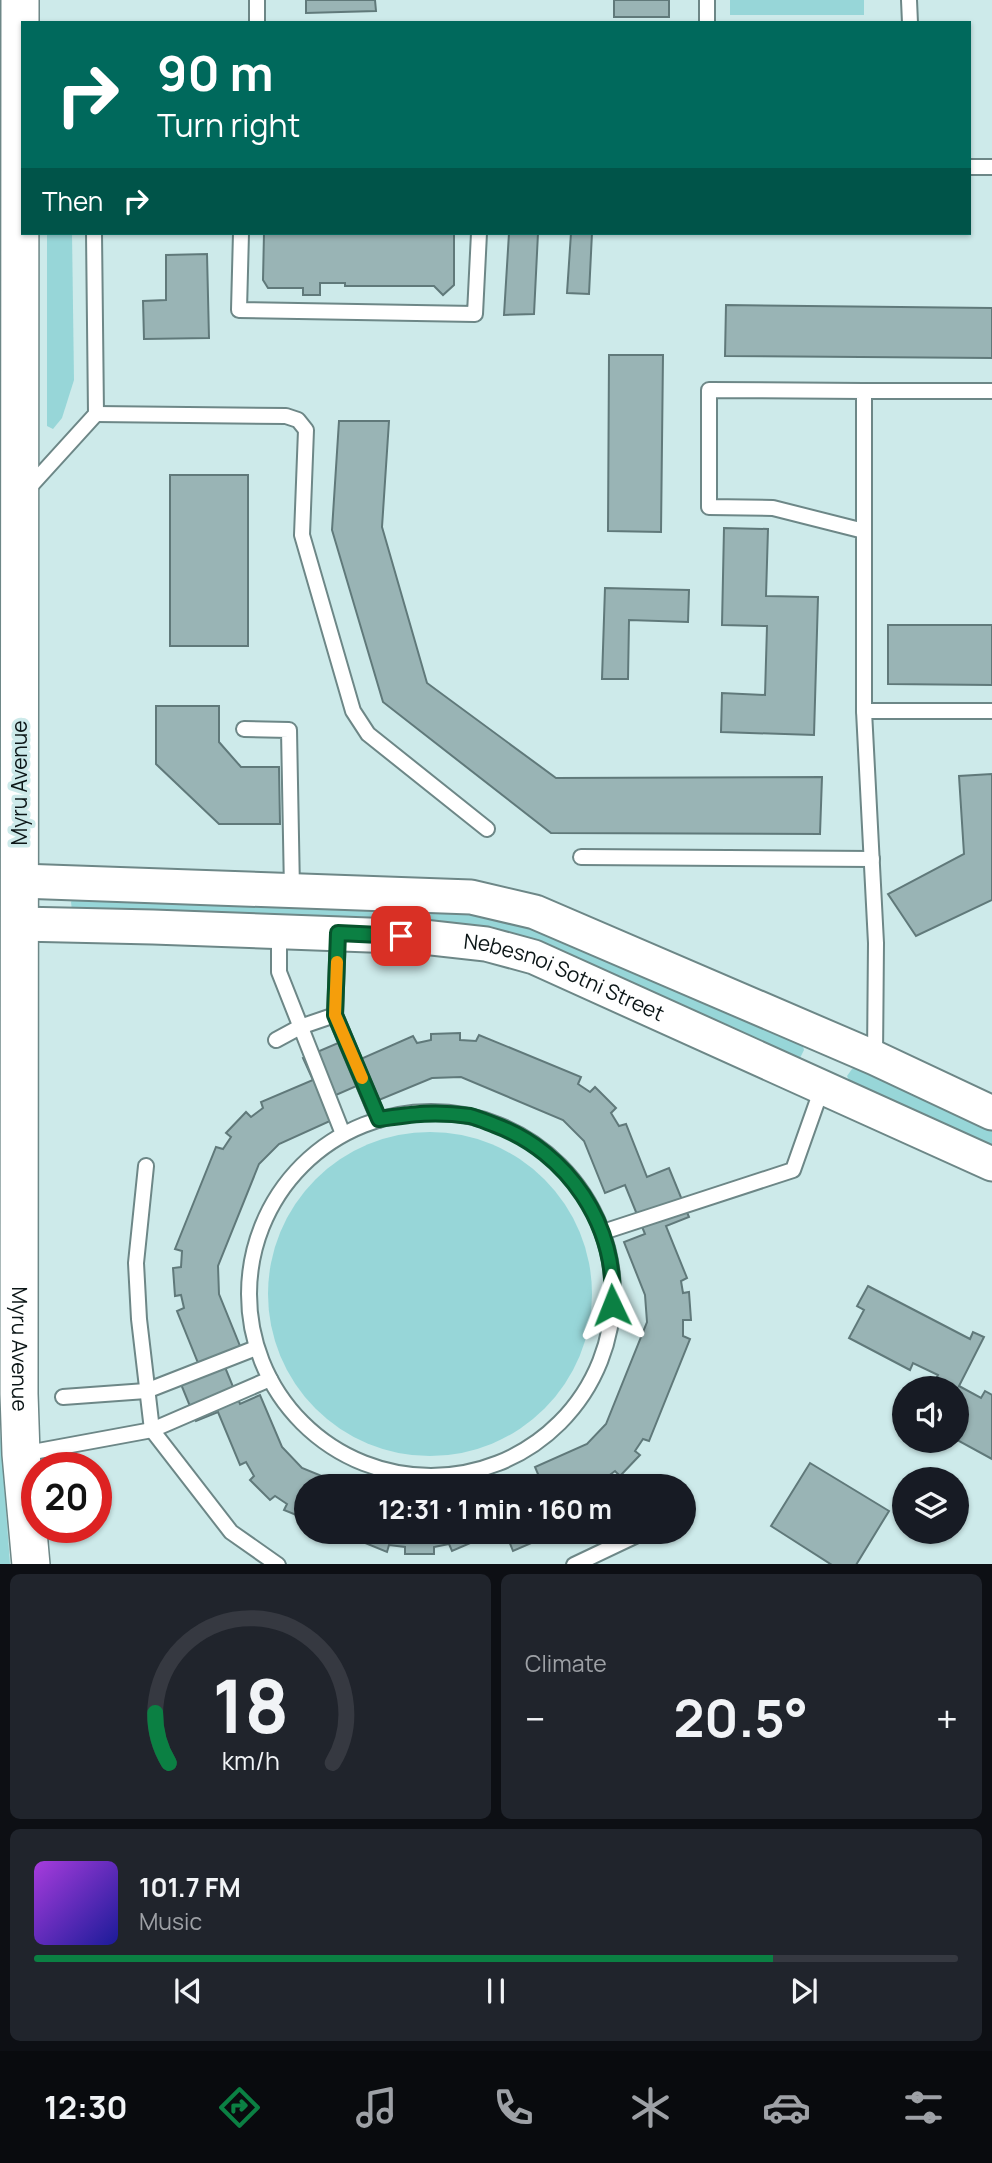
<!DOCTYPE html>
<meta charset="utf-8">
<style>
:root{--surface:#171b24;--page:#20242c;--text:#f1f3f6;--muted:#9ea1a6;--line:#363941;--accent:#0b8043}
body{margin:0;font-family:Manrope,sans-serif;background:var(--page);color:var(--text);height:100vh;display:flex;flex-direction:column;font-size:26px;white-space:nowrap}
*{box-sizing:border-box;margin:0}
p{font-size:23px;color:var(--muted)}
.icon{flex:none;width:38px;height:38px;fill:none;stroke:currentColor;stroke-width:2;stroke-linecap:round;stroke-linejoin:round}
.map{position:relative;height:1564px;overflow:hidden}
.sheet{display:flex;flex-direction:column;gap:10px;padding:10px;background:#0d0f14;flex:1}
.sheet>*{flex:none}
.hud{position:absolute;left:21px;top:21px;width:950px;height:214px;border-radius:0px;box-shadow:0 2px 5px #0004;background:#00695c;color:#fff;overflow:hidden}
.buttons{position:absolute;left:892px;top:1376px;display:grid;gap:14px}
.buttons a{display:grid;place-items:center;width:77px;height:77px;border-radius:50%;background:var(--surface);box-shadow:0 2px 5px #0004;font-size:35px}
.speed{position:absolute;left:21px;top:1452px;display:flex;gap:14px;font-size:35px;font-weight:700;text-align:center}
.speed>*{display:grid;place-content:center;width:91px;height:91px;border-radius:50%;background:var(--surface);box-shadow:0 2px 5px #0004;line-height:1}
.speed .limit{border:10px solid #d22;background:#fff;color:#111}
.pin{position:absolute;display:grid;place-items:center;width:60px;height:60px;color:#fff;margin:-30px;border-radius:14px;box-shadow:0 4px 10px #0006}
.me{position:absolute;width:77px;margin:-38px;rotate:358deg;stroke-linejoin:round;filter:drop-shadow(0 0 5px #0008)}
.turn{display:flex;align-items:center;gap:24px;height:147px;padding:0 21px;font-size:32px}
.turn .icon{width:91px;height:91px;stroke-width:2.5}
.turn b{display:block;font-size:49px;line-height:60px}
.then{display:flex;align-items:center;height:66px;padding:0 21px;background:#0003;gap:14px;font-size:26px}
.big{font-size:52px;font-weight:700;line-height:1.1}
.sheet .tile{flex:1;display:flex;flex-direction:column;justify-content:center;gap:10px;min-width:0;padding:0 24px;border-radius:10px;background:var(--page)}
.sheet .dial{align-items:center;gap:0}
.dial svg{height:182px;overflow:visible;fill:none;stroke:var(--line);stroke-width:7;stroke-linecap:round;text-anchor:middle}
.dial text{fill:var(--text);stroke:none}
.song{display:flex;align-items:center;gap:21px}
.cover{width:84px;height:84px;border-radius:10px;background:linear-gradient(135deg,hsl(280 70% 55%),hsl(240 70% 35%))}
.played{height:7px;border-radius:4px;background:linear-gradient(90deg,var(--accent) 80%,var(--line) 80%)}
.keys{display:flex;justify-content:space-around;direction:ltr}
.heat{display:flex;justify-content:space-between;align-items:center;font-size:38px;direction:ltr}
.sheet .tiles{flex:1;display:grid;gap:10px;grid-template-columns:1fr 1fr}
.tile:last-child{grid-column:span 2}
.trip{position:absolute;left:294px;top:1474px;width:402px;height:70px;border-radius:35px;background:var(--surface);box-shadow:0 2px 5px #0004;font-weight:700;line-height:70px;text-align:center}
.menu{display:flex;height:112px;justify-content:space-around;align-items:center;background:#090b0e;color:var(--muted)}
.menu .icon{width:49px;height:49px}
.menu .on{color:var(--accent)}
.menu b{font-size:32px;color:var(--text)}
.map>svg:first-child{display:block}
.green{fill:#97d6d8}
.building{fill:#99b4b5;stroke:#60797a;stroke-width:2}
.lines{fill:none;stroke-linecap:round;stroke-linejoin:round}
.service-casing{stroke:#6d8787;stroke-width:18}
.tertiary-casing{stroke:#6d8787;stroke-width:37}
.secondary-casing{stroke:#6d8787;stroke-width:40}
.service{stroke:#fff;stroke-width:14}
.tertiary{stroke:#fff;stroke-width:33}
.secondary{stroke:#fff;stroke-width:37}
.route-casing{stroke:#07532c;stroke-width:18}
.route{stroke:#0b8043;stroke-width:12}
.slow{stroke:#f59e0b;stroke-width:12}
.labels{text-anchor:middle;stroke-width:7;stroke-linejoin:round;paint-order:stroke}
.street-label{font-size:21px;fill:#0c1617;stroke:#cdeaea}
</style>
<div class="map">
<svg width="992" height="1565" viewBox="0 0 992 1565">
<rect width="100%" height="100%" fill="#cdeaea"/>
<g class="green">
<rect x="730" y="0" width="134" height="15"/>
<path d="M47,233h25l2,147 -12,38 -9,11 -6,-3z"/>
<path d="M77,894l356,13 72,9 297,127 2,7 -4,8 -8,1 -244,-109 -476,-39 -1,-9z"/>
<path d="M861,1068l131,60v22l-140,-64 -5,-10 5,-7z"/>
<circle cx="430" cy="1294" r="162"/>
<path d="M0,1429l10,135h-10z"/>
</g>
<g class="building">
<path d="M306,0h69l1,11 -70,2z"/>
<rect x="614" y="0" width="55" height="17"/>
<path d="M264,233h190v52l-11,10 -9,-9h-89v-3h-25v12h-17v-7h-35l-5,-8z"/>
<path d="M509,233h29l-4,81 -30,1z"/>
<path d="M571,233h21l-3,61 -22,-1z"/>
<path d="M207,254l2,84 -65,1 -1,-38 23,-1v-45z"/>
<path d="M726,305l266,3v50l-267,-2z"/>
<path d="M609,355h54l-2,177 -53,-1z"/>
<path d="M339,421h50l-7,106 45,156 129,95 266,-1 -2,57 -269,-1 -168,-131 -51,-172z"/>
<rect x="170" y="475" width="78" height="171"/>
<path d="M724,528l44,1 -2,67 52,1 -4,138 -93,-3 1,-39 43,2 2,-69 -45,-1z"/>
<path d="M605,588l84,2 -1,32 -59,-2 -1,59h-26z"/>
<path d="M888,625h104v60l-104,-1z"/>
<path d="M156,706h63v36l22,25h38l1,57h-61l-63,-60z"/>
<path d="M992,774v126l-76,36 -28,-42 76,-40 -5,-78z"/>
<path d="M460,1033v7l16,1 3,-6 102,42 -3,7 12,8 5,-5 21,21 -5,5 8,13 7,-2 21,53 22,-9 20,49 -23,9 21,52 -6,3 2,12 6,-1 2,28h-8v16l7,3 -41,102 -6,-2 -8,12 5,4 -20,21 -5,-5 -12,9 2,6h-62l-8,-19 52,-23 19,-20 41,-102 -2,-27 -21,-53 21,-8 -20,-49 -20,8 -21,-52 -21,-21 -102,-43 -29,1 -53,22 -9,-20 -48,21 8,20 -51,23 -20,20 -41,102 1,28 21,52 -20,9 20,49 20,-9 22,52 20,21 44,18h-40v33l-22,-9 3,-6 -12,-8 -5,4 -20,-20 4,-4 -8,-14 -6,3 -22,-53 -22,9 -20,-49 22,-9 -21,-52 7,-3 -3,-13 -6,1 -2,-28 8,-1 1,-16 -7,-2 41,-102 7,2 8,-12 -5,-4 20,-21 5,5 12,-9 -2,-6 52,-22 -10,-22 49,-21 9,22 52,-23 4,7 14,-3v-6z"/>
<path d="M868,1286l102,53 3,-7 11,5 -25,49 22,12 4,-7 7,4v64l-35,-19v-52h-26l7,-13 -25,-12 -3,7 -61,-32 15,-28 -7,-4z"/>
<path d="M810,1463l79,48 -33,54h-24l-61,-39z"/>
<path d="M336,1531h162l-46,20 -3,-7 -15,3v7h-29v-7l-16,-2 -2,7z"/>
<path d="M505,1531h54l-46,20z"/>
</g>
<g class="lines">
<defs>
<g id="service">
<path d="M257,0v23"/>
<path d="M909,0l1,23"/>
<path d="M707,22v-22"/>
<path d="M970,167h22"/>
<path d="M241,233l-2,77 236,4 4,-81"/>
<path d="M864,391h128"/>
<path d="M96,414l190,2 12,4 8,10 -4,105 51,176 15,23 119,95"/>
<path d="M26,491l70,-77 -2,-181"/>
<path d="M864,531l-91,-23 -64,-1v-117l155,1v320l12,232 -1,114"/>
<path d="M864,711h128"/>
<path d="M244,729l45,1 3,160"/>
<path d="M581,857l291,2"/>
<path d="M279,931v41l64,162"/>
<path d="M338,934l-3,81 44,105"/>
<path d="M276,1040l24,-13 35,-12"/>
<circle cx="431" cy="1294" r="182"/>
<path d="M146,1166l-10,97 3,56 13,111 79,102 47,33"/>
<path d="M603,1232l190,-62 29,-82"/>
<path d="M63,1397l83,-6 110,-43"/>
<path d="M22,1454l130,-24 118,-51"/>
<path d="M574,1565l61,-29"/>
</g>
<g id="tertiary">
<path d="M20,881l451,16 64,15 340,146 117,55"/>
<path id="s1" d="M20,924l133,3 270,10 63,7 48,13 458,207"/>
</g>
<g id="secondary">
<path id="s2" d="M20,0l-1,1394 2,60 10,111"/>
</g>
</defs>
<use href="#service" class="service-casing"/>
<use href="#tertiary" class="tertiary-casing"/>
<use href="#secondary" class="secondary-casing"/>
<use href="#service" class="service"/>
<use href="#tertiary" class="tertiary"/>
<use href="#secondary" class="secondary"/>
</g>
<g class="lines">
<defs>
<path id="route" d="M401,936l-63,-3 -3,82 44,104c34,-5 56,-8 91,-3 8,2 17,6 25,9 73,27 123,101 117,180"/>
</defs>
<use href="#route" class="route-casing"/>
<use href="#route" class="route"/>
<path class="slow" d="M337,962l-2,53 27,63"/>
</g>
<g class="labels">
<g class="street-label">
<text transform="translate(20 783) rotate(-90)" y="7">Myru Avenue</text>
<text dy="7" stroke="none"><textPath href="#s1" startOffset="551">Nebesnoi Sotni Street</textPath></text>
<text dy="7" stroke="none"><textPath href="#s2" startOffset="1349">Myru Avenue</textPath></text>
</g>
</g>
</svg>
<div class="buttons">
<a><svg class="icon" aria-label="sound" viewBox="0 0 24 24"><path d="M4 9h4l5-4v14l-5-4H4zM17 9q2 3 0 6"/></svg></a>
<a><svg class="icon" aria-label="layers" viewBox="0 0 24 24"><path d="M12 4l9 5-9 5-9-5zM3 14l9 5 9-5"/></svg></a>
</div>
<div class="speed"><div class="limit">20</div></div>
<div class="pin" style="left:401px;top:936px;background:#d93025"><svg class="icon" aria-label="arrive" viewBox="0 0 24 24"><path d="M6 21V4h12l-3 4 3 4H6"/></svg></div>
<svg class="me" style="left:612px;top:1305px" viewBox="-20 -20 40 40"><path d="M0-17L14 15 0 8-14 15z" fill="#0b8043" stroke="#fff" stroke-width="4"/></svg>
<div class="trip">12:31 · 1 min · 160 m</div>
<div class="hud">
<div class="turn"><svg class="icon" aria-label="right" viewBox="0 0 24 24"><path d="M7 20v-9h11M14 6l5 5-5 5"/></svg><div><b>90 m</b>Turn right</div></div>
<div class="then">Then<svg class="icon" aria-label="right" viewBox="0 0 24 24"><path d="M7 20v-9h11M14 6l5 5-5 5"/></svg></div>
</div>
</div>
<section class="sheet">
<div class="tiles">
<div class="tile dial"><svg viewBox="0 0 100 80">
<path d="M14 69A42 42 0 1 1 86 69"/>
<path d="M14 69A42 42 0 0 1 8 47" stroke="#0b8043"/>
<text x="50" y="56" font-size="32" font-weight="700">18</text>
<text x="50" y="72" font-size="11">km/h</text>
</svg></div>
<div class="tile"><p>Climate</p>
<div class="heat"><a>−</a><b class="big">20.5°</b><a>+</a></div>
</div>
<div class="tile">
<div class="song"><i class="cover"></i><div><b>101.7 FM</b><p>Music</p></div></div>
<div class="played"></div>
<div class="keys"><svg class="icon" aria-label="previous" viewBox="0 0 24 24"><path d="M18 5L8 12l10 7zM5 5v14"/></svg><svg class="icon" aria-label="pause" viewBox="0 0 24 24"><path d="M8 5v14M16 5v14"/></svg><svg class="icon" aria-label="next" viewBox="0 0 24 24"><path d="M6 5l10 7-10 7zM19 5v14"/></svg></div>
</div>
</div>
</section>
<nav class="menu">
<b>12:30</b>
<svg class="icon on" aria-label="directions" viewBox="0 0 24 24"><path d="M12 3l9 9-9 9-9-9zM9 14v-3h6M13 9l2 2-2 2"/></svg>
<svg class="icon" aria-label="music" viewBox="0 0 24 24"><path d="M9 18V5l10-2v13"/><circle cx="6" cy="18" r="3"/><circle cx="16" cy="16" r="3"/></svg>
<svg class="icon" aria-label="phone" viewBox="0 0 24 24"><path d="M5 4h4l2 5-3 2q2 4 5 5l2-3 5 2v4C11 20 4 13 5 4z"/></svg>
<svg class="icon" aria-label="climate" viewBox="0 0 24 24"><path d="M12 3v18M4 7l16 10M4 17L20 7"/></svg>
<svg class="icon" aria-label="car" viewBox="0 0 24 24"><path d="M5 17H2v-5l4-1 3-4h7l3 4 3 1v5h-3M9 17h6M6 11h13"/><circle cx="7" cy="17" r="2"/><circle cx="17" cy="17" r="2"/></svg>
<svg class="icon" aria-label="filters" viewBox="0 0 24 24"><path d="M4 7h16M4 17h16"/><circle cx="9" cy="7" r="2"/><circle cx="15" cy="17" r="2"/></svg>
</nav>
